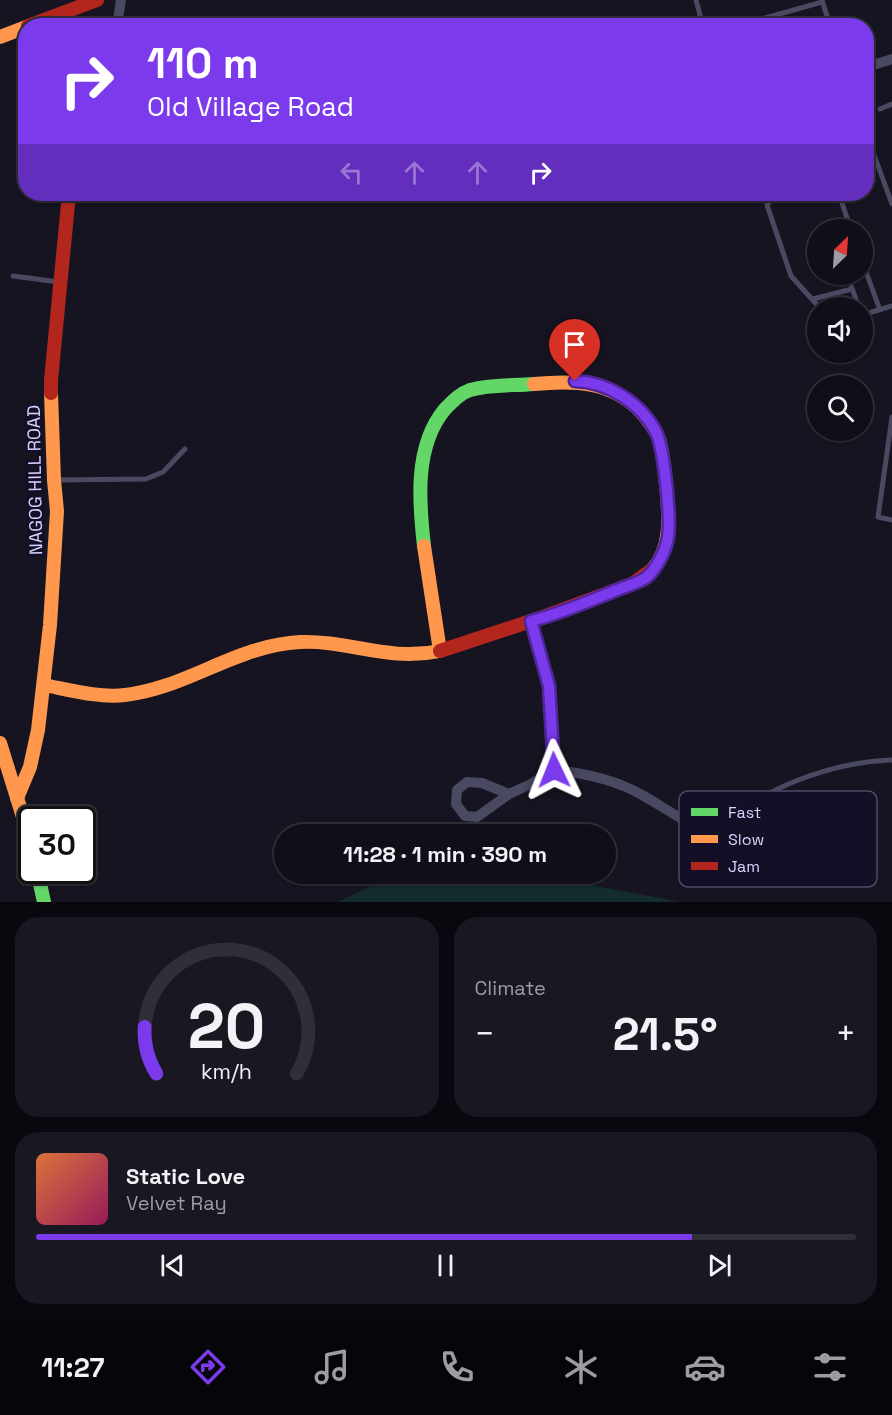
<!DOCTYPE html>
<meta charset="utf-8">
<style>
:root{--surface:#100f19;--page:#191822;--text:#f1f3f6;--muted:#9c9ca2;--line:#302f38;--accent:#7c3aed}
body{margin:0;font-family:"Space Grotesk",sans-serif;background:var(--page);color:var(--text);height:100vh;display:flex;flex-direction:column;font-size:22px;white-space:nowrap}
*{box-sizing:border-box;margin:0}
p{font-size:20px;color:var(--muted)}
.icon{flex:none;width:33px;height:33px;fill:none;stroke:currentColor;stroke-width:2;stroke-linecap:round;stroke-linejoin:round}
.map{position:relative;height:902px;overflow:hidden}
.panel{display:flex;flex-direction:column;gap:15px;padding:15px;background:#09080e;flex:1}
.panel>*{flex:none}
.banner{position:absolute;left:18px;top:18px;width:856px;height:183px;border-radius:24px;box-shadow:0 2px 4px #0004,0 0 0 2px var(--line);background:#7c3aed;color:#fff;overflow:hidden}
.needle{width:39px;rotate:25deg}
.controls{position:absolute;left:807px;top:219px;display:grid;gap:12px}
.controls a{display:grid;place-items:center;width:66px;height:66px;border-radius:50%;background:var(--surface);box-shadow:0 2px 4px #0004,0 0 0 2px var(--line);font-size:30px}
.speed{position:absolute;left:18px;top:806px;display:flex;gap:12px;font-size:30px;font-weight:700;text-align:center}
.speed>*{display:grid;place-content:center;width:78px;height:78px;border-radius:50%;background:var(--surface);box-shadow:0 2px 4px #0004,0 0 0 2px var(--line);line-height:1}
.speed .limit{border:3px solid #111;border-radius:9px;background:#fff;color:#111}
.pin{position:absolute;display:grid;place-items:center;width:51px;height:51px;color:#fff;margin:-62px -26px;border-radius:50% 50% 50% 0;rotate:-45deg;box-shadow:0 0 6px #0007}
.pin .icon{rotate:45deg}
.me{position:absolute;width:66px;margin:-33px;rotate:358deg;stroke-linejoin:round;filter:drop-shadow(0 0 4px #0008)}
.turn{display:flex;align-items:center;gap:21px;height:126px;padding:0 30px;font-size:27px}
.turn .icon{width:78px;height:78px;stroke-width:2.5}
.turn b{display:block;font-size:42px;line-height:51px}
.lanes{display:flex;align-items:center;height:57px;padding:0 30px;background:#0003;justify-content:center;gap:30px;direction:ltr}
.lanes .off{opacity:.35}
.big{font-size:45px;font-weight:700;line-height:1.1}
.panel .tile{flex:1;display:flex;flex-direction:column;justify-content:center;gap:9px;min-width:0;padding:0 21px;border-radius:24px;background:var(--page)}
.panel .dial{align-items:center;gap:0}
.dial svg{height:156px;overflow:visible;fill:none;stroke:var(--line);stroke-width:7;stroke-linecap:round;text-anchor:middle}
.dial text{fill:var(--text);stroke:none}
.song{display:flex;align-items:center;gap:18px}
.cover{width:72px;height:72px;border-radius:9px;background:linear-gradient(135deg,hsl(20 70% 55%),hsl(330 70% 35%))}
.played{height:6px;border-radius:3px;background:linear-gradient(90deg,var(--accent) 80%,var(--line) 80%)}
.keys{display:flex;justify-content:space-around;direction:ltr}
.heat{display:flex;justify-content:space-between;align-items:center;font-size:33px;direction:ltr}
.panel .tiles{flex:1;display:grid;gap:15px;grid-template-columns:1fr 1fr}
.tile:last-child{grid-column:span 2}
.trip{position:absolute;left:274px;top:824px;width:342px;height:60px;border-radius:30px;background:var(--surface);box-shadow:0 2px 4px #0004,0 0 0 2px var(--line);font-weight:700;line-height:60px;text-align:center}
.menu{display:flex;height:96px;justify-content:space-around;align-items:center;background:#06060a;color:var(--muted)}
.menu .icon{width:42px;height:42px}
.menu .on{color:var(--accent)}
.menu b{font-size:27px;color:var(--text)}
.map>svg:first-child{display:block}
.green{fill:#132c2d}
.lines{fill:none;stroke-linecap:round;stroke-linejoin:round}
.lane{stroke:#4a4962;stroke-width:5}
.street{stroke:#4a4962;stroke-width:10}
.fast{stroke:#63d668;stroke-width:14}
.slow{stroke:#ff974d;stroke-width:14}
.jam{stroke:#b3261e;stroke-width:14}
.route-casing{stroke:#51269a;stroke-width:15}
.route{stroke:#7c3aed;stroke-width:10}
.labels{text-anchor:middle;stroke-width:6;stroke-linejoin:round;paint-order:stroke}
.street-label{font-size:18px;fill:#d9d4ff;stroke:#130f26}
.key{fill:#130f26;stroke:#4e4a67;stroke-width:1.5}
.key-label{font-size:16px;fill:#d9d4ff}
</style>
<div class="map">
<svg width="892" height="902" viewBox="0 0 892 902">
<rect width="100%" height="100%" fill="#161421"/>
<path class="green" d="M398,873h129l154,29h-343z"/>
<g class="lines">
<g class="lane">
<path d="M696,0l7,26"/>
<path d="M822,0l8,26"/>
<path d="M737,26l85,-24"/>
<path d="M880,109l12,-5"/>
<path d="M867,136l25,68"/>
<path d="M775,194l-8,11 24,71 29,32"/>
<path d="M839,194l12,36"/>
<path d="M862,261l18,49"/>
<path d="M847,274l12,34"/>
<path d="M13,276l46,6"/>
<path d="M829,278l9,-4"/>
<path d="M813,299l39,-10"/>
<path d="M862,315l30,-9"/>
<path d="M892,417l-14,100 14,3"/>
<path d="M55,480l91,-1 17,-7 22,-23"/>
<path d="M721,831c37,-44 114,-69 171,-71"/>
</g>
<g class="street">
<path d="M117,26l4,-26"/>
<path d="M867,67l25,-8"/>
<path d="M531,620l18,66 5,84"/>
<path d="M509,794l-27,-11 -15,-1 -10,8 -1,14 9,12 12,1 32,-23 22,-10 23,-14c30,3 62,10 88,25 19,10 36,24 57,32 24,8 53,7 78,7"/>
<path d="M797,818l14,3 7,11 -3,12 -11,7 -16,-3 -10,-8 -1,-6 6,-11z"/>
</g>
<g class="fast">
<path d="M424,546c-5,-44 -10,-100 21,-137 8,-8 14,-15 25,-19 20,-6 43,-4 64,-6"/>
<path d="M37,870l7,32"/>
</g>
<g class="slow">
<path d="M0,37l26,-10"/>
<path d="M534,384c40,-4 78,-3 107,28 7,8 14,17 18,27 5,17 6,37 8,55 2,27 4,53 -14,75"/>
<path d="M44,685c26,5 54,13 81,10 62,-7 112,-50 175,-53 49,-2 87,20 140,9l-16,-105"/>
<path d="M0,743l32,103"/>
<path d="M17,798l13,-31 8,-37 12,-105 7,-114 -3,-31 -3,-87"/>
</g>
<g class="jam">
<path d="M28,26l69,-26"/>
<path d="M51,393v-13l18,-186"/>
<path d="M440,651l97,-32 95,-35 21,-15"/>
</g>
</g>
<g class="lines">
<defs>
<path id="route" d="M554,770l-5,-84 -18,-65c29,-7 58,-20 86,-31 9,-4 22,-7 30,-13 10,-9 19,-27 21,-40 3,-18 -4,-89 -12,-105 -15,-29 -48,-50 -81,-51"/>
</defs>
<use href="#route" class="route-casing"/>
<use href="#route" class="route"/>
</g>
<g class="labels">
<g class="street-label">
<text transform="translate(35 480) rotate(-91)" y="6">NAGOG HILL ROAD</text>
</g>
</g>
<rect x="679" y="791" width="198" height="96" rx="9" class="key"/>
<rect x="691" y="808" width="27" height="8" fill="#63d668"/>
<rect x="691" y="835" width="27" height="8" fill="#ff974d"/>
<rect x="691" y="862" width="27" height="8" fill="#b3261e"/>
<g class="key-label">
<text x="728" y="818">Fast</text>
<text x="728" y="845">Slow</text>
<text x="728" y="872">Jam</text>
</g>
</svg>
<div class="controls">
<a><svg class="needle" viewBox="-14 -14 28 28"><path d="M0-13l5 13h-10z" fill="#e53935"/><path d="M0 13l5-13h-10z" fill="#9c9ca2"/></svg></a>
<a><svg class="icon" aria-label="sound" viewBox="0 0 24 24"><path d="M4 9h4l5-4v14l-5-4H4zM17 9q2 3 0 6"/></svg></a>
<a><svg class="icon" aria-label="search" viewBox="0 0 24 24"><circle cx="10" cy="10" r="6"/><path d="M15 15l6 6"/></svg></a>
</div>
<div class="speed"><div class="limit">30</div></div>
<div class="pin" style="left:575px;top:381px;background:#d93025"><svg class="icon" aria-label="arrive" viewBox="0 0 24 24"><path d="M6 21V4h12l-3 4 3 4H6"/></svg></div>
<svg class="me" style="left:554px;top:770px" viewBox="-20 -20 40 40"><path d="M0-17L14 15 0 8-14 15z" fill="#7c3aed" stroke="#fff" stroke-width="4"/></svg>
<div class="trip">11:28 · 1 min · 390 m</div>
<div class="banner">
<div class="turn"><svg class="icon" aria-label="right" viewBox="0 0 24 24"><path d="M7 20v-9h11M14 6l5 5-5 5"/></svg><div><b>110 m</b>Old Village Road</div></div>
<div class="lanes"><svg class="icon off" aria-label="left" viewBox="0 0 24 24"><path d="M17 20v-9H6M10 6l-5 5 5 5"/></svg><svg class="icon off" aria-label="ahead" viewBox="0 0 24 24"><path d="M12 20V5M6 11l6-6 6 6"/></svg><svg class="icon off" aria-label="ahead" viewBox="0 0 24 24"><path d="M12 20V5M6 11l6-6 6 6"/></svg><svg class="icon" aria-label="right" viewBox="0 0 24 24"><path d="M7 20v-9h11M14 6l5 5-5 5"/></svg></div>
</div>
</div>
<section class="panel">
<div class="tiles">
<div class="tile dial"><svg viewBox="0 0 100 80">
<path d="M14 69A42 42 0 1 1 86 69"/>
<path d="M14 69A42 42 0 0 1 8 45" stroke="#7c3aed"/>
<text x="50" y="56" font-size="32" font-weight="700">20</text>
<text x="50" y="72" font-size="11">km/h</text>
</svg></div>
<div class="tile"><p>Climate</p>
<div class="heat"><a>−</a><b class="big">21.5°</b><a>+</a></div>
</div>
<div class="tile">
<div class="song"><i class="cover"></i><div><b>Static Love</b><p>Velvet Ray</p></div></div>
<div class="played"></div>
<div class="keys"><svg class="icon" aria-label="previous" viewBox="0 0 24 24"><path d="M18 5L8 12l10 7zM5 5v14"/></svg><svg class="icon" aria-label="pause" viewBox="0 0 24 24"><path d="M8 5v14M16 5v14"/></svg><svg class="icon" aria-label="next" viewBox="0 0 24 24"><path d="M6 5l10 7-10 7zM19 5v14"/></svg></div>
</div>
</div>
</section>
<nav class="menu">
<b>11:27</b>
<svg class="icon on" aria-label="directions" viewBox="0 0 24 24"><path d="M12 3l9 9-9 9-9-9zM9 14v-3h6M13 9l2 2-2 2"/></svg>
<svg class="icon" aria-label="music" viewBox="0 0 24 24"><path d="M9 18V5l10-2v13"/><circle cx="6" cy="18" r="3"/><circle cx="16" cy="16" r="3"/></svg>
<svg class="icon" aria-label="phone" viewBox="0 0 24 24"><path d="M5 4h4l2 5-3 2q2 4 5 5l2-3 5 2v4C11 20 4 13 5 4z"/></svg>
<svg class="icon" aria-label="climate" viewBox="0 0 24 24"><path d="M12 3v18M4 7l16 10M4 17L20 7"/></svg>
<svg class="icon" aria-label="car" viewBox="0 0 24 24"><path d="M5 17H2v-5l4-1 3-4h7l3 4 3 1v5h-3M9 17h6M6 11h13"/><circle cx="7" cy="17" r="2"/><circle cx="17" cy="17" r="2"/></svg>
<svg class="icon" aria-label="filters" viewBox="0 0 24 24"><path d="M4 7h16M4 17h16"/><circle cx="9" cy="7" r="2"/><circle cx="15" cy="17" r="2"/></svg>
</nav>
